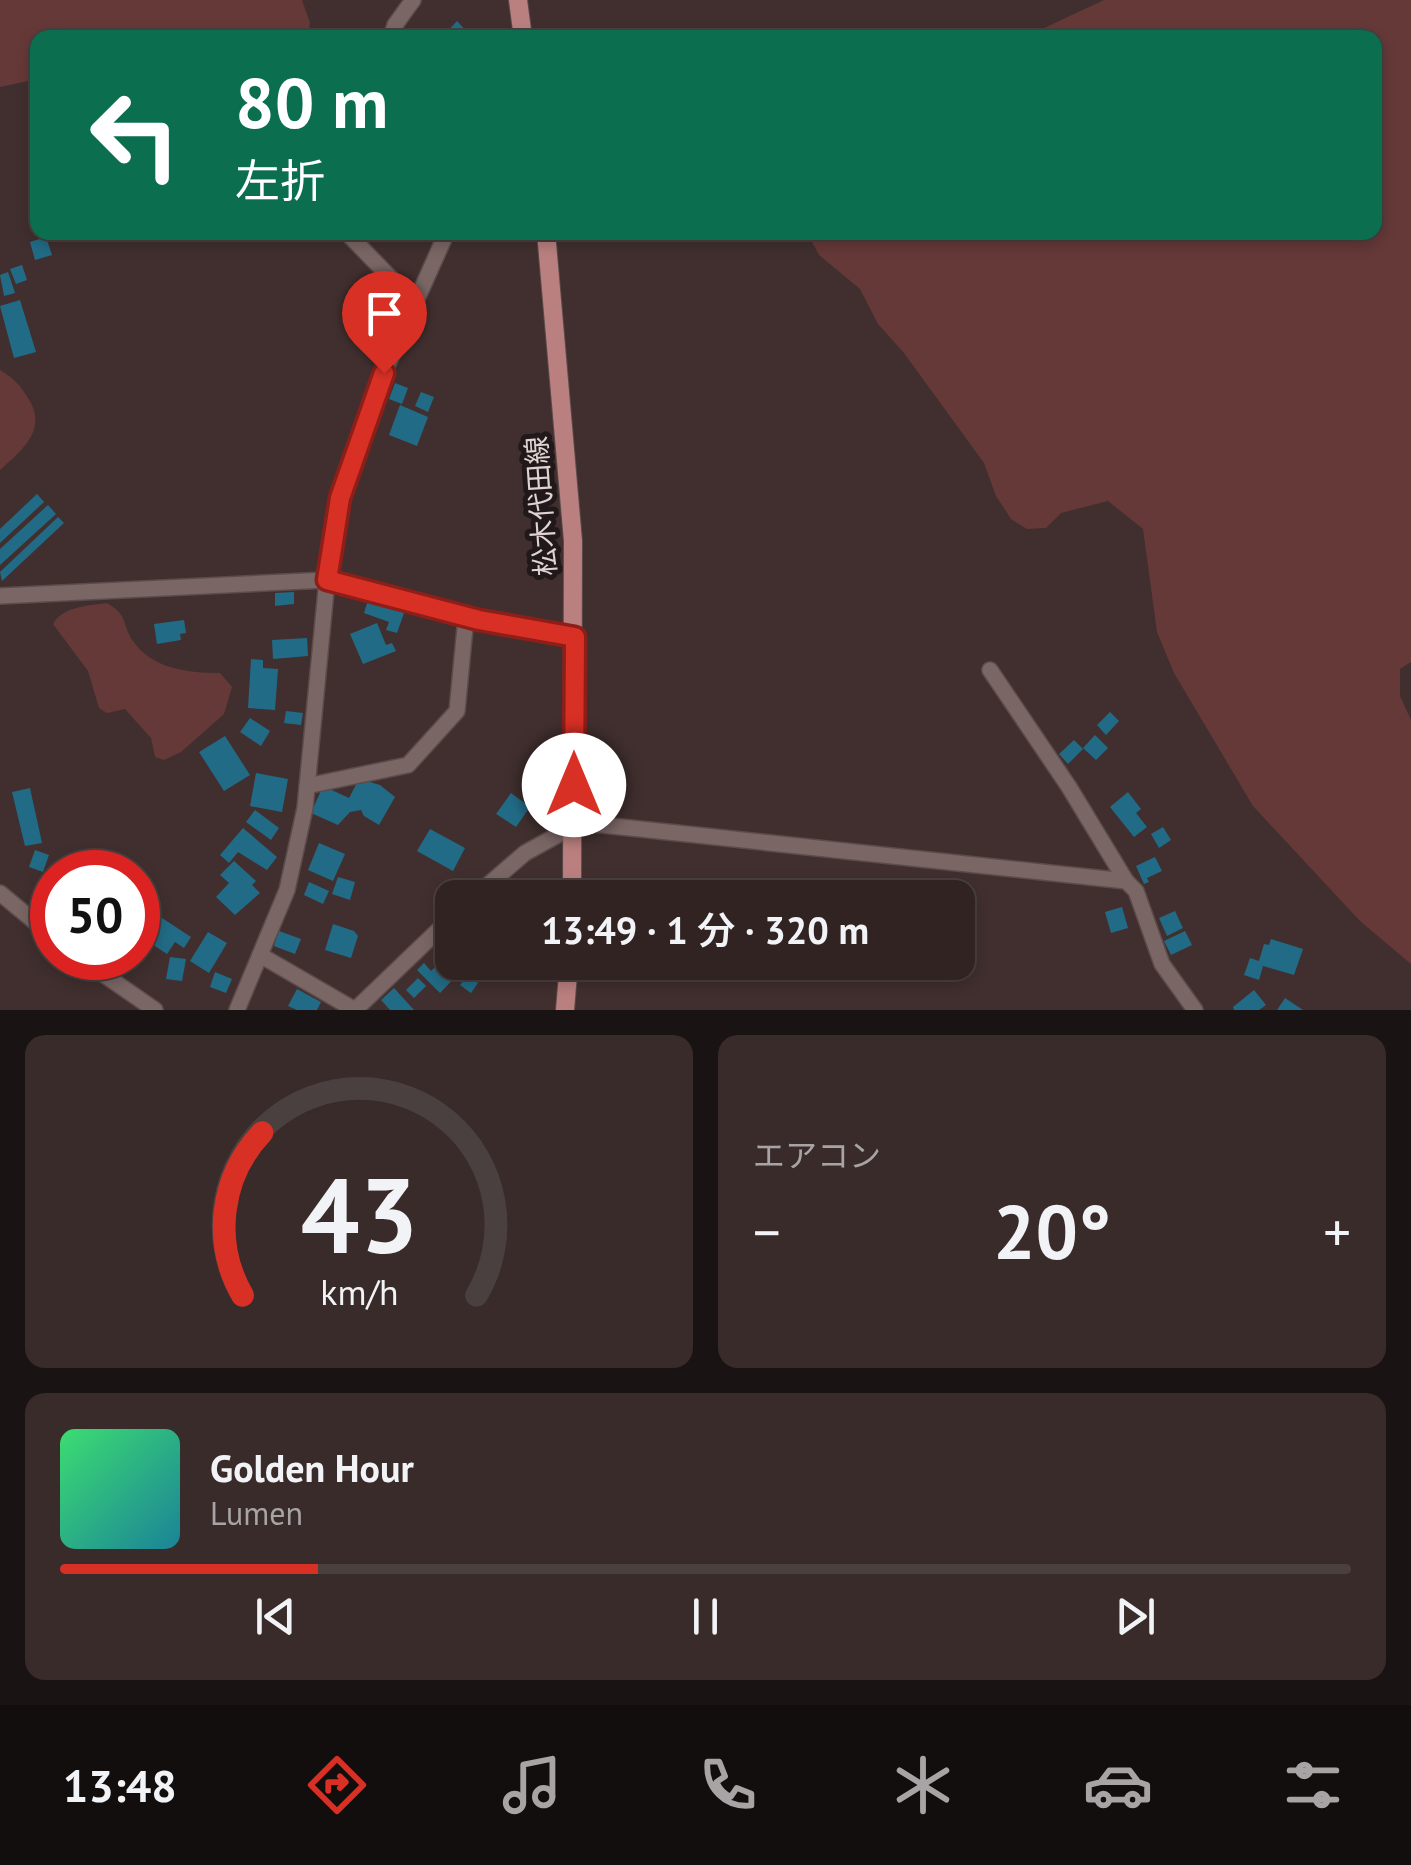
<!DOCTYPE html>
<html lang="ja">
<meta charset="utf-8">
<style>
:root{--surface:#302322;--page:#382b2a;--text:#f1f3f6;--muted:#a8a4a5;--line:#4b4040;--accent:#d93025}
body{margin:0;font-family:"PT Sans","Noto Sans JP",sans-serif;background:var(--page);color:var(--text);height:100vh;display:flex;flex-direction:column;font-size:38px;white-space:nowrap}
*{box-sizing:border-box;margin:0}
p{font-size:32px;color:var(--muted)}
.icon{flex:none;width:55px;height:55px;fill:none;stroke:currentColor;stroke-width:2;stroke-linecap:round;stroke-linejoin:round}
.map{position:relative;height:1010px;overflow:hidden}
.drawer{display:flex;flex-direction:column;gap:25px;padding:25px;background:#1a1313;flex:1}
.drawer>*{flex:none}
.hud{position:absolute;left:30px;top:30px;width:1352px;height:210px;border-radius:20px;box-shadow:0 5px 15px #0003,0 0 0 2px var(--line);background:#0b6e4f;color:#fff;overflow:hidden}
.speed{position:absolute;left:30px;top:850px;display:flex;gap:20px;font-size:50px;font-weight:700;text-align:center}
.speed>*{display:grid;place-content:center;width:130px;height:130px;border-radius:50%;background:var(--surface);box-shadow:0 5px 15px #0003,0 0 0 2px var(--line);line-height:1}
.speed .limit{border:15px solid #d22;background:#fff;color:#111}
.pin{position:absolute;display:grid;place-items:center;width:85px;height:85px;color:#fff;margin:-102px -42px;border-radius:50% 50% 50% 0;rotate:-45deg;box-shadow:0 0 10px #0007}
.pin .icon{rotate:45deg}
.me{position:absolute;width:110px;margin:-55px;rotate:0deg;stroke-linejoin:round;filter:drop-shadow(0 0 8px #0008)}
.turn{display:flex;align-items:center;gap:35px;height:210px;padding:0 40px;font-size:45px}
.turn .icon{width:130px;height:130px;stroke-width:2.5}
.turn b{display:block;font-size:70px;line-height:85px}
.big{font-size:75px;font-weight:600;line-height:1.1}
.drawer .widget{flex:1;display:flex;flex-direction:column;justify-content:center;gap:15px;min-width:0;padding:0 35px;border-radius:20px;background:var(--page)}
.drawer .dial{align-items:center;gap:0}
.dial svg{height:260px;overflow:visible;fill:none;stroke:var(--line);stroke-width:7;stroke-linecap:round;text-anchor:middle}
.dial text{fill:var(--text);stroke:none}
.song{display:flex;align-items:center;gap:30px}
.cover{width:120px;height:120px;border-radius:15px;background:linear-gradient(135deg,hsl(140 70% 55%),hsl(190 70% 35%))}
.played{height:10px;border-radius:5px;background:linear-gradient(90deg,var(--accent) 20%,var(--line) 20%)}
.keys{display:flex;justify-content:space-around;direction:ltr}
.heat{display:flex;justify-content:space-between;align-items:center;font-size:55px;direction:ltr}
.drawer .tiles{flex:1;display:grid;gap:25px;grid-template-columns:1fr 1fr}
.widget:last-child{grid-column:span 2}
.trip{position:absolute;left:435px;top:880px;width:540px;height:100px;border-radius:20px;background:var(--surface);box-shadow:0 5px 15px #0003,0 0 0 2px var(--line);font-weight:600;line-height:100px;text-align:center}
.tab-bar{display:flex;height:160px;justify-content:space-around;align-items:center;background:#130e0e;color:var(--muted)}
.tab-bar .icon{width:70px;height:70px}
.tab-bar .active{color:var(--accent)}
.tab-bar b{font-size:45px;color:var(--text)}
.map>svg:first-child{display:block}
.green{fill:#653938}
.building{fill:#226b86}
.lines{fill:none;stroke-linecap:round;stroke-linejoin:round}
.minor-casing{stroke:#5b4c4b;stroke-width:18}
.major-casing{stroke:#5b4c4b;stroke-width:20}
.minor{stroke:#7a6665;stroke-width:15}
.major{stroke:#ba807f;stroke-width:18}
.route-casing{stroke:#8d1f18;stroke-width:25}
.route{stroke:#d93025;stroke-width:18}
.labels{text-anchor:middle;stroke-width:10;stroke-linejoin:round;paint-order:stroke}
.street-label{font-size:28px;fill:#e0d4d3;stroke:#211919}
</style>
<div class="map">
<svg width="1411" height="1010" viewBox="0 0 1411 1010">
<rect width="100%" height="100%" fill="#402f2e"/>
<g class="green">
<path d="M0,0h302l8,23 -2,14 -270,1 -1,41 -37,8z"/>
<path d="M1104,0h307v662l-11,7v27l11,24v244l-51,-43 -107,-115 -79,-133 -17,-41 -14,-103 -35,-28 -47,12 -15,15 -19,1 -16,-10 -15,-23 -12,-33 -80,-110 -26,-29 -18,-35 -41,-34 -12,-22 568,-1v-194l-350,-1z"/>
<path d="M0,370c14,8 20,15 28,28 20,30 -4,51 -28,72z"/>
<path d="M107,603c22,13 14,20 26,38 19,28 56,32 87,32l12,14 -8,27 -43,38 -17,8 -9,-3 -4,-19 -26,-29 -18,4 -8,-5 -11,-37 -35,-47c10,-18 35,-18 54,-21z"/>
</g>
<g class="building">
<path d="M457,21l16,17 -29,-3z"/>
<path d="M46,237l6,18 -17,5 -5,-18z"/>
<path d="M22,265l5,15 -11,4 -6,-15z"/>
<path d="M8,272l7,21 -11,3 -4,-21z"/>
<path d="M20,300l16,52 -22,6 -14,-52z"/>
<path d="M395,383l13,5 -6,16 -13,-5z"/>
<path d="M421,392l13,5 -6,15 -13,-6z"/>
<path d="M400,405l28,12 -11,29 -28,-11z"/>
<path d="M37,494l7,8 -44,41v-14z"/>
<path d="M48,505l8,9 -56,51v-16z"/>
<path d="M58,517l6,6 -62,58 -2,-9z"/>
<path d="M294,592v12l-19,2v-13z"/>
<path d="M368,600l36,13 -7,20 -11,-3 3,-8 -25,-9z"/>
<path d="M184,620l2,13 -6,1 1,6 -24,4 -3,-20z"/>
<path d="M377,623l9,22 6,-2 4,8 -33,13 -13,-30z"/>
<path d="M307,638l1,18 -35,3 -1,-19z"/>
<path d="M251,659l12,1v8l15,1 -3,41 -27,-2z"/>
<path d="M286,711l17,2 -2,12 -17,-2z"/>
<path d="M1110,712l9,9 -13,14 -9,-10z"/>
<path d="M250,718l20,13 -9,15 -21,-14z"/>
<path d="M1095,735l13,13 -12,12 -13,-12z"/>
<path d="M225,736l25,39 -26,16 -25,-39z"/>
<path d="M1074,740l9,9 -15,15 -9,-10z"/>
<path d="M256,773l32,6 -6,33 -32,-6z"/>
<path d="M359,779l21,6 15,12 -16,28 -15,-9 -3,-6 -11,2 -12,13 -27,-12 12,-27 26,12z"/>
<path d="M30,788l12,55 -17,3 -13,-54z"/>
<path d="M1128,792l13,17 -5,4 11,14 -13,10 -24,-30z"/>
<path d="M511,793l19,14 -14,20 -20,-13z"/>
<path d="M255,810l24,18 -8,12 -25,-18z"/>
<path d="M1163,827l8,13 -12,8 -8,-14z"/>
<path d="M243,828l34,29 -10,13 -29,-18 -9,11 -9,-8z"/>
<path d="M430,829l35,19 -12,23 -36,-20z"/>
<path d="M319,843l26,11 -12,27 -25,-11z"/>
<path d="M35,850l14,5 -6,17 -14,-5z"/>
<path d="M1155,857l7,14 -15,7 2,4 -5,2 -8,-18z"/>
<path d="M234,861l22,20 -4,4 8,8 -25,22 -19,-18 13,-14 -9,-8z"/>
<path d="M338,877l17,5 -5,18 -18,-6z"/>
<path d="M309,882l20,9 -6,13 -19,-9z"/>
<path d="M1122,907l6,21 -17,5 -6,-21z"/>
<path d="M1175,911l8,17 -16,8 -8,-18z"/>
<path d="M156,914l35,23 -7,11 -9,-6 -8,12 -26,-17z"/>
<path d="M333,924l21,7 4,5 -7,22 -26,-8z"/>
<path d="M279,931l22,8 -6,15 -21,-8z"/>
<path d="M1185,931l7,14 -21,10 -7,-14z"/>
<path d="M208,932l19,11 -18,30 -19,-12z"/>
<path d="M1271,939l32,10 -9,26 -31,-9 -4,14 -15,-5 6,-17 9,3 5,-17 5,1z"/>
<path d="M446,956l15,15 -21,22 -23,-23 7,-7 7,8z"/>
<path d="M170,957l16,2 -4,22 -16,-2z"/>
<path d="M215,972l17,7 -6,14 -16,-6z"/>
<path d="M468,975l10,8 -7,10 -11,-8z"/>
<path d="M418,978l8,8 -12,12 -8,-8z"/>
<path d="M394,988l20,22h-24l-9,-10z"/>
<path d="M297,989l24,13 -4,8h-20l-9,-4z"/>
<path d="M1254,990l12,15 -7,5h-25l-1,-3z"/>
<path d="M1285,998l18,12h-26z"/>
</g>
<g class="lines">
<defs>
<g id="minor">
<path d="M391,38l4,-13 18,-25"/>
<path d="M346,232l69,71"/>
<path d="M0,596l327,-16 152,40 96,17"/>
<path d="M990,670l79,117 57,94 10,10 26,73 33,46"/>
<path d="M307,786l101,-21 49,-54 9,-94"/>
<path d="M0,893l52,43"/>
<path d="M473,898l52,-45 40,-22 9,-9 552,59"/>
<path d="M260,955l95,55"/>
<path d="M80,958l75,52"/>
<path d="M237,1010l50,-120 18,-82 22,-228 13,-83 44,-124 63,-141"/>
<path d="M355,1010l97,-93"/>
</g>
<g id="major">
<path d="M518,0l5,38"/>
<path d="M546,232l27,309 -1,357"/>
<path d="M565,1010l4,-48"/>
</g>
</defs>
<use href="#minor" class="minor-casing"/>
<use href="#major" class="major-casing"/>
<use href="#minor" class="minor"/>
<use href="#major" class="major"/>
</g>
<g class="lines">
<defs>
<path id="route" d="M384,373l-44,125 -13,82 152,40 96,17 -1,148"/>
</defs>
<use href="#route" class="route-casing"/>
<use href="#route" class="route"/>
</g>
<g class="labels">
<g class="street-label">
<text transform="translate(541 506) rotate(-94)" y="10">松木代田線</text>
</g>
</g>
</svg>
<div class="speed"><div class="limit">50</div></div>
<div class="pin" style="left:384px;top:373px;background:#d93025"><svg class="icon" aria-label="arrive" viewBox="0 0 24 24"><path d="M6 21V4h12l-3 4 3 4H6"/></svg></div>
<svg class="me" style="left:574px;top:785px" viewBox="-20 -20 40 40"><circle r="19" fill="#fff"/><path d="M0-13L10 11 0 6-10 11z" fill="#d93025"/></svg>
<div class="trip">13:49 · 1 分 · 320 m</div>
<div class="hud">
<div class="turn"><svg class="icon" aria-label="left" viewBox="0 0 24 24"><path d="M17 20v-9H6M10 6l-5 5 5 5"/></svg><div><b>80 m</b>左折</div></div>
</div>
</div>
<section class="drawer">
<div class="tiles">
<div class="widget dial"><svg viewBox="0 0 100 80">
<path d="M14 69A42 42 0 1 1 86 69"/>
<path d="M14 69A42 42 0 0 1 20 19" stroke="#d93025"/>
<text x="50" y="56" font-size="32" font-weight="700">43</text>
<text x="50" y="72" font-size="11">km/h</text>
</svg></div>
<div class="widget"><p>エアコン</p>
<div class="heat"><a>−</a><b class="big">20°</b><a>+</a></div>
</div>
<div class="widget">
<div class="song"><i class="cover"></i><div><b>Golden Hour</b><p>Lumen</p></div></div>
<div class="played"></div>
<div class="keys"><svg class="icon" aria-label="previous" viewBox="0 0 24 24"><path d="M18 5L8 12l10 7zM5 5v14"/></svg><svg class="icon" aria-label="pause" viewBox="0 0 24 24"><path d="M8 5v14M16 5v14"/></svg><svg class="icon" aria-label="next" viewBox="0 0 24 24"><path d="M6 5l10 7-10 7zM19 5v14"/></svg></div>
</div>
</div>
</section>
<nav class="tab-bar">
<b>13:48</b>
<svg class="icon active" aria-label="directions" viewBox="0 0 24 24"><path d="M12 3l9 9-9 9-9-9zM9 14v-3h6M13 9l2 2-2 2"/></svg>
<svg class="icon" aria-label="music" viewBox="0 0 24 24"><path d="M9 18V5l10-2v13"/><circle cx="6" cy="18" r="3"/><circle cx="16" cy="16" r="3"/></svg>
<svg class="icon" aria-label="phone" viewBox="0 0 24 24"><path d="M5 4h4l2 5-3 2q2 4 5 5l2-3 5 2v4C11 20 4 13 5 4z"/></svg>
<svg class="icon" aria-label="climate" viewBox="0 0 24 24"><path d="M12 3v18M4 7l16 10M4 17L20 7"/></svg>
<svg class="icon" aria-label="car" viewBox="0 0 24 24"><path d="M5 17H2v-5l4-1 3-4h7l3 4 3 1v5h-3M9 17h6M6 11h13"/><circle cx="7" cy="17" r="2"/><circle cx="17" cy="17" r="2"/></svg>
<svg class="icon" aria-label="filters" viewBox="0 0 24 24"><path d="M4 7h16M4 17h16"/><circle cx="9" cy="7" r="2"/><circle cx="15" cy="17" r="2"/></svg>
</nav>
